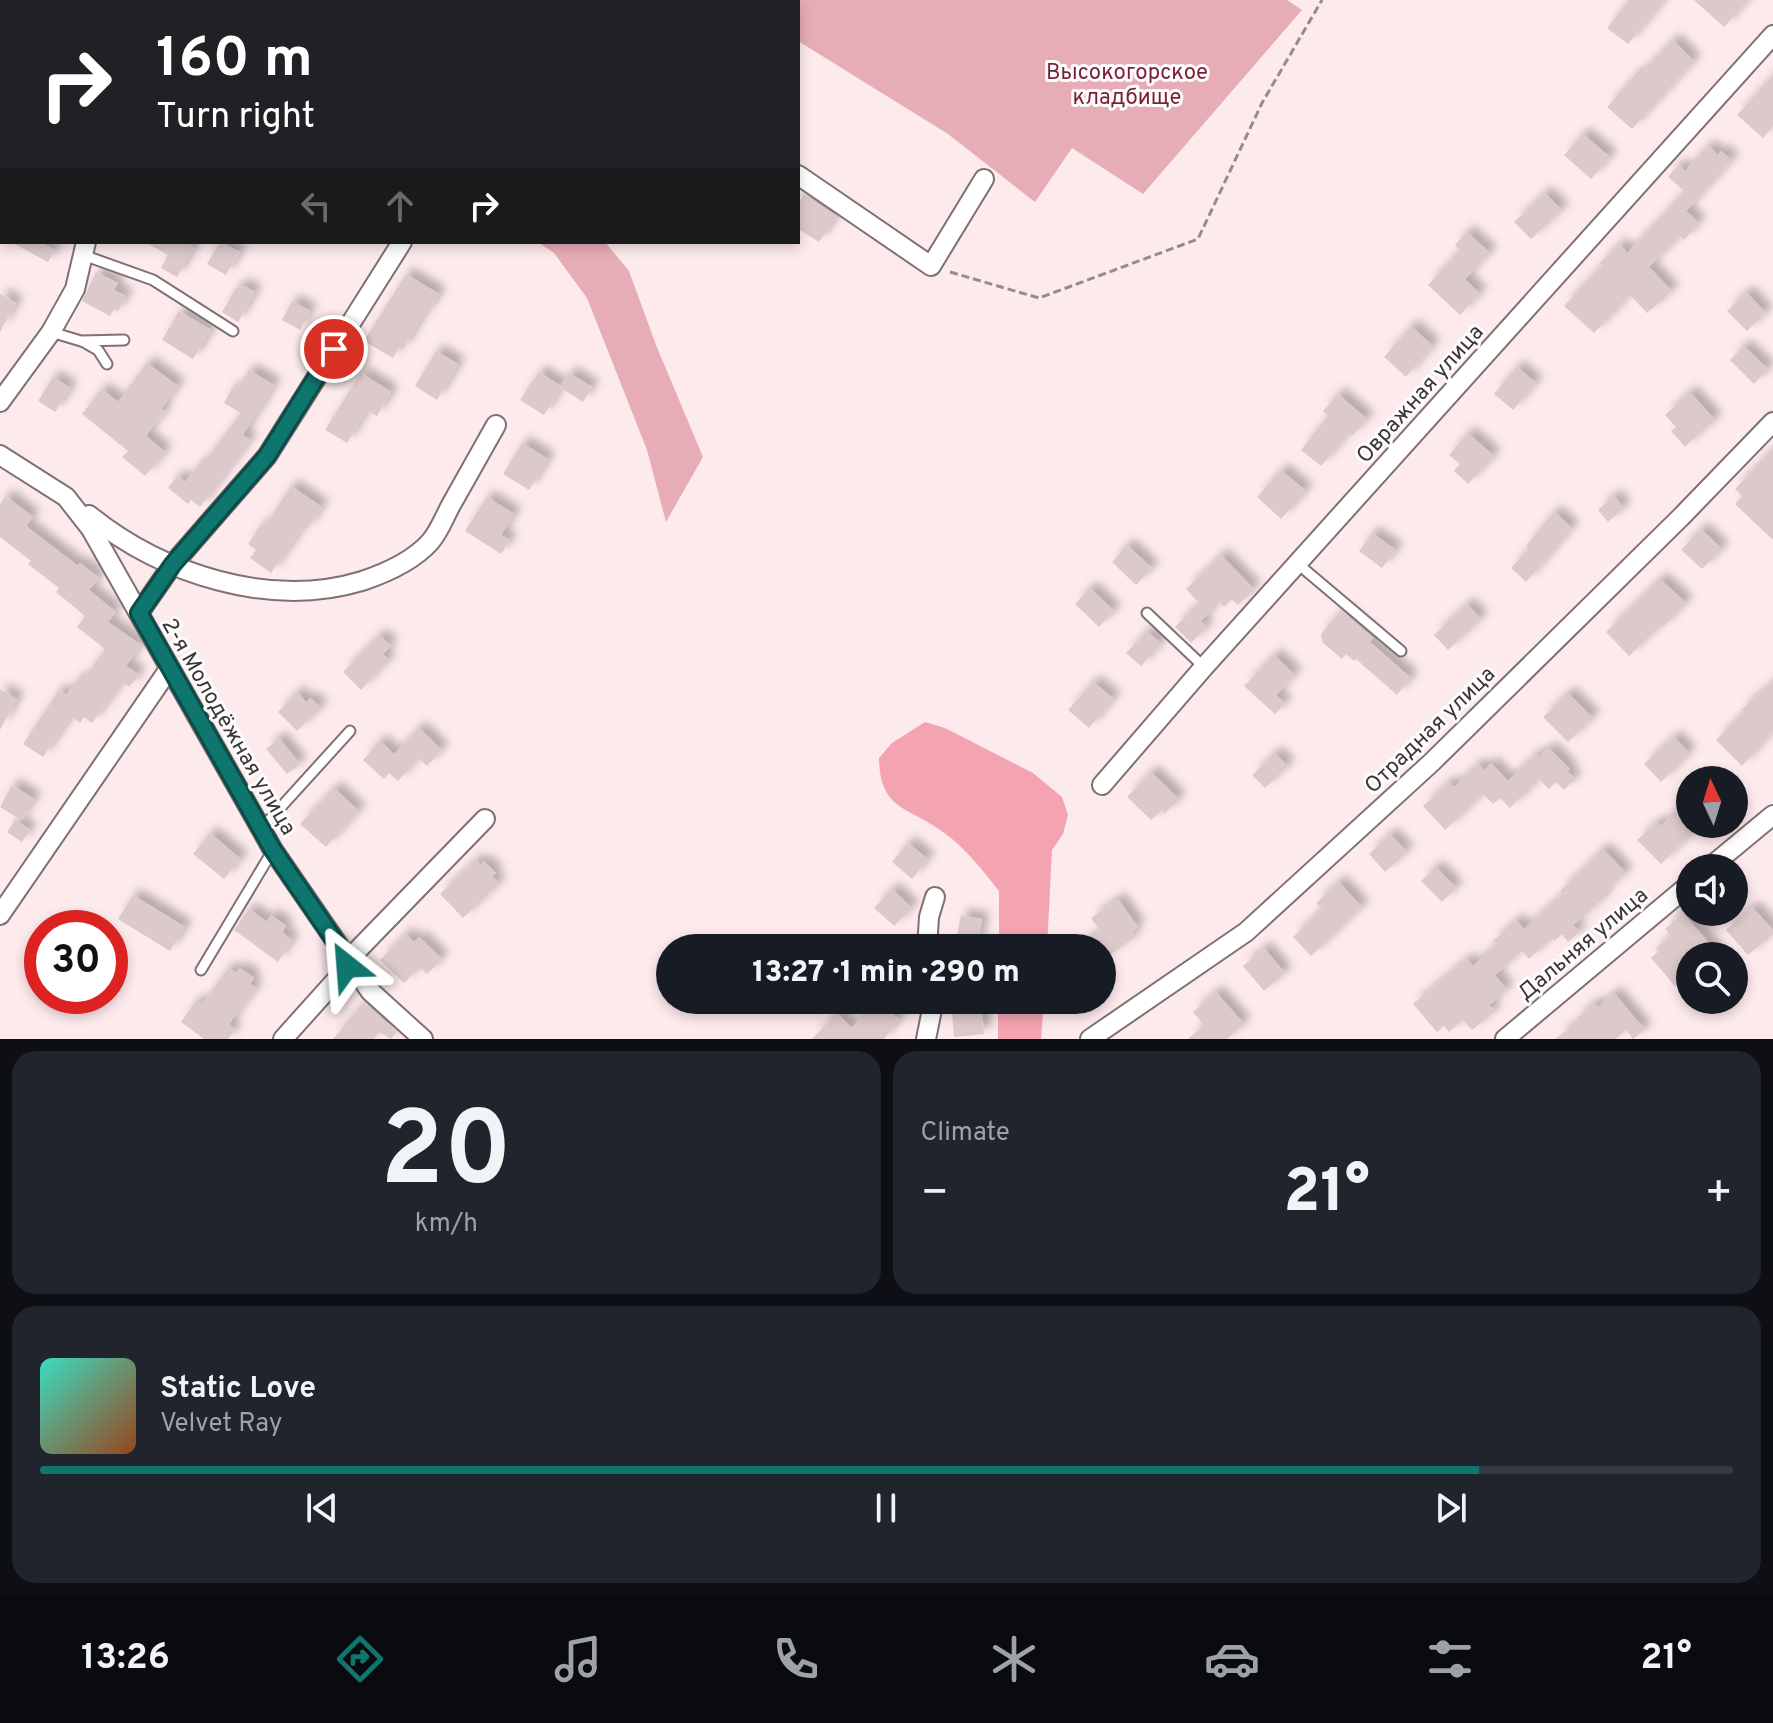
<!DOCTYPE html>
<meta charset="utf-8">
<style>
:root{--surface:#171b24;--page:#20242c;--text:#f1f3f6;--muted:#9ea1a6;--line:#363941;--accent:#0f766e}
body{margin:0;font-family:Overpass,sans-serif;background:var(--page);color:var(--text);height:100vh;display:flex;flex-direction:column;font-size:30px;white-space:nowrap}
*{box-sizing:border-box;margin:0}
p{font-size:26px;color:var(--muted)}
.icon{flex:none;width:44px;height:44px;fill:none;stroke:currentColor;stroke-width:2;stroke-linecap:round;stroke-linejoin:round}
.map{position:relative;height:1039px;overflow:hidden}
.side{display:flex;flex-direction:column;gap:12px;padding:12px;background:#0d0f14;flex:1}
.side>*{flex:none}
.hud{position:absolute;left:0px;top:0px;width:800px;height:244px;box-shadow:0 4px 12px #0003;background:#202124;color:#fff;overflow:hidden}
.needle{width:52px;rotate:356deg}
.tools{position:absolute;left:1676px;top:766px;display:grid;gap:16px}
.tools a{display:grid;place-items:center;width:72px;height:72px;border-radius:50%;background:var(--surface);box-shadow:0 4px 12px #0003;font-size:40px}
.speed{position:absolute;left:24px;top:910px;display:flex;gap:16px;font-size:40px;font-weight:700;text-align:center}
.speed>*{display:grid;place-content:center;width:104px;height:104px;border-radius:50%;background:var(--surface);box-shadow:0 4px 12px #0003;line-height:1}
.speed .limit{border:12px solid #d22;background:#fff;color:#111}
.pin{position:absolute;display:grid;place-items:center;width:68px;height:68px;color:#fff;margin:-34px;border:4px solid #fff;border-radius:50%;box-shadow:0 2px 8px #0007}
.me{position:absolute;width:88px;margin:-44px;rotate:332deg;stroke-linejoin:round;filter:drop-shadow(0 0 6px #0008)}
.turn{display:flex;align-items:center;gap:28px;height:168px;padding:0 24px;font-size:36px}
.turn .icon{width:104px;height:104px;stroke-width:2.5}
.turn b{display:block;font-size:56px;line-height:68px}
.lanes{display:flex;align-items:center;height:76px;padding:0 24px;background:#0003;justify-content:center;gap:40px;direction:ltr}
.lanes .off{opacity:.35}
.big{font-size:60px;font-weight:800;line-height:1.1}
.side .widget{flex:1;display:flex;flex-direction:column;justify-content:center;gap:12px;min-width:0;padding:0 28px;border-radius:24px;background:var(--page)}
.side .dial{align-items:center;gap:0}
.dial b{font-size:104px;line-height:1}
.song{display:flex;align-items:center;gap:24px}
.cover{width:96px;height:96px;border-radius:12px;background:linear-gradient(135deg,hsl(170 70% 55%),hsl(20 70% 35%))}
.played{height:8px;border-radius:4px;background:linear-gradient(90deg,var(--accent) 85%,var(--line) 85%)}
.keys{display:flex;justify-content:space-around;direction:ltr}
.heat{display:flex;justify-content:space-between;align-items:center;font-size:44px;direction:ltr}
.side .tiles{flex:1;display:grid;gap:12px;grid-template-columns:1fr 1fr}
.widget:last-child{grid-column:span 2}
.trip{position:absolute;left:656px;top:934px;width:460px;height:80px;border-radius:40px;background:var(--surface);box-shadow:0 4px 12px #0003;font-weight:800;line-height:80px;text-align:center}
.tabs{display:flex;height:128px;justify-content:space-around;align-items:center;background:#090b0e;color:var(--muted)}
.tabs .icon{width:56px;height:56px}
.tabs .active{color:var(--accent)}
.tabs b{font-size:36px;color:var(--text)}
.map>svg:first-child{display:block}
.green{fill:#e7adb6}
.forest{fill:#f3a4b0}
.lines{fill:none;stroke-linecap:round;stroke-linejoin:round}
.stream{stroke:#83baee;stroke-width:5}
.building{fill:#dcc9cb;filter:url(#shadow)}
.service-casing{stroke:#817072;stroke-width:13}
.minor-casing{stroke:#817072;stroke-width:22}
.path{stroke:#988b8d;stroke-width:3;stroke-dasharray:8 4;stroke-linecap:butt}
.service{stroke:#fff;stroke-width:9}
.minor{stroke:#fff;stroke-width:18}
.route-casing{stroke:#0a4d48;stroke-width:20}
.route{stroke:#0f766e;stroke-width:14}
.labels{text-anchor:middle;stroke-width:6;stroke-linejoin:round;paint-order:stroke}
.park-label{font-size:22px;fill:#791f37;stroke:#fcfcfc}
.street-label{font-size:22px;fill:#3c3536;stroke:#fcfcfc}
</style>
<div class="map">
<svg width="1773" height="1039" viewBox="0 0 1773 1039">
<defs>
<filter id="shadow"><feDropShadow dx="7" dy="-7" stdDeviation="4" flood-color="#0004"/></filter>
</defs>
<rect width="100%" height="100%" fill="#fdeaec"/>
<g class="green">
<path d="M196,0h156l5,2h-156z"/>
<path d="M732,0h555l15,10 -159,184 -71,-46 -37,54 -87,-68 -150,-93v-39z"/>
<path d="M538,242h67l24,29 27,74 47,112 -37,65 -19,-72 -60,-152 -33,-45z"/>
</g>
<g class="forest">
<path d="M925,722l20,6 88,45 29,24 6,18 -5,19 -11,16 -5,98h-48v-57c-17,-21 -33,-43 -56,-59 -35,-26 -63,-21 -64,-74l13,-15z"/>
<path d="M998,1000h46l-3,39h-43z"/>
</g>
<g class="lines">
<path class="stream" d="M241,0l5,2"/>
</g>
<g class="building">
<path d="M1629,0h35l-36,44 -21,-16z"/>
<path d="M1694,0h54l-24,27z"/>
<path d="M1673,40l21,21 -62,68 -25,-22 30,-34 2,2z"/>
<path d="M1773,75v51l-10,12 -26,-23z"/>
<path d="M1583,134l27,23 -19,22 -27,-24z"/>
<path d="M1708,146l10,9 3,-4 11,9 -46,51 13,12 -15,17 -4,-4 -31,31 23,24 -25,22 -17,-18 -36,38 -30,-27 38,-41 -2,-2 20,-19 7,9 33,-35 24,-27 -16,-14 10,-12 7,6z"/>
<path d="M1545,193l17,17 -31,29 -17,-17z"/>
<path d="M804,194l32,22 -17,26 -21,-13v-25z"/>
<path d="M1467,232l23,21 -25,26 15,15 -20,21 -32,-30 32,-35 -5,-5z"/>
<path d="M11,242h28l16,8 -7,12z"/>
<path d="M145,242h40l9,5 -17,30 -16,-9 7,-13z"/>
<path d="M220,242l20,10 -14,23 -19,-11z"/>
<path d="M96,272l22,11 -4,7 12,6 -8,15 -4,-2 -4,7 -28,-15z"/>
<path d="M406,274l33,20 -12,19 -2,-1 -22,37 -4,-2 -6,11 -29,-17z"/>
<path d="M244,286l11,6 -17,30 -16,-10 14,-24z"/>
<path d="M1746,292l20,21 -19,18 -20,-20z"/>
<path d="M0,294l16,9 -16,29z"/>
<path d="M292,301l18,10 -10,19 -18,-10z"/>
<path d="M179,311l32,19 -18,29 -31,-19z"/>
<path d="M1411,326l22,20 -27,31 -22,-20z"/>
<path d="M1744,346l24,23 -14,15 -24,-24z"/>
<path d="M436,351l22,13 -21,36 -22,-14z"/>
<path d="M147,363l31,23 -17,23 4,2 -19,25 19,16 -20,24 -23,-19 6,-6 -46,-37 20,-25 16,13z"/>
<path d="M1517,367l19,16 -23,27 -19,-16z"/>
<path d="M249,370l25,15 -31,50 7,5 -50,67 -9,-7 -3,4 -20,-16 9,-12 8,6 15,-19 2,2 39,-52 -17,-10 8,-15 4,3z"/>
<path d="M539,372l22,14 8,-13 23,14 -9,15 -22,-14 -17,27 -24,-15z"/>
<path d="M361,373l30,19 -14,24 -10,-6 -20,33 -22,-13z"/>
<path d="M53,377l17,11 -15,24 -17,-11z"/>
<path d="M1690,392l25,28 -30,27 -14,-16 5,-4 -11,-12z"/>
<path d="M1338,394l29,25 -15,17 -4,-3 -27,33 -20,-16 27,-34 -5,-5z"/>
<path d="M1468,433l26,23 -26,28 -14,-13 6,-7 -11,-9z"/>
<path d="M522,443l26,16 -19,31 -26,-16z"/>
<path d="M1773,448v92l-38,-36 7,-8 -7,-7z"/>
<path d="M1281,470l25,21 -25,28 -24,-22z"/>
<path d="M291,486l31,21 -15,22 -4,-2 -32,46 -21,-15 6,-8 -8,-6 13,-19 3,2z"/>
<path d="M6,496l27,21 -7,9 52,40 2,-3 19,15 -10,12 27,22 -8,10 33,23 -15,21 13,9 -10,12 -7,-5 -30,41 -8,-6 -4,6 -9,-7 -28,41 -20,-13 36,-54 7,5 13,-17 3,3 23,-32 -28,-22 8,-11 -29,-24 3,-4 -31,-24 3,-3 -31,-24v-33z"/>
<path d="M1614,496l10,12 -16,14 -10,-12z"/>
<path d="M487,497l27,17 -13,21 9,5 -9,14 -36,-23z"/>
<path d="M1554,512l18,16 -46,54 -15,-14 18,-20 -3,-2z"/>
<path d="M1701,529l21,20 -20,20 -21,-19z"/>
<path d="M1372,533l24,17 -14,18 -23,-17z"/>
<path d="M1127,545l25,23 -16,17 -24,-23z"/>
<path d="M1221,555l33,34 -16,16 -6,-6 -8,8 -4,-5 -19,19 6,6 -16,16 -16,-16 24,-24 -13,-14z"/>
<path d="M1660,579l26,24 -24,25 -2,-2 -31,30 -23,-24z"/>
<path d="M1090,588l24,23 -15,16 -24,-23z"/>
<path d="M1467,604l14,15 -33,31 -14,-15z"/>
<path d="M1341,610l32,28 -3,4 41,36 -14,17 -41,-36 -2,2 -8,-7 -4,5 -19,-16 -2,-9z"/>
<path d="M1147,631l14,13 -20,22 -15,-13z"/>
<path d="M379,635l12,11 -8,8 6,6 -28,30 -18,-18z"/>
<path d="M1274,655l21,20 -19,20 9,9 -10,10 -31,-28z"/>
<path d="M1093,682l21,17 -25,29 -21,-18z"/>
<path d="M1773,682v49l-31,35 -26,-26 28,-28 -3,-2z"/>
<path d="M0,689l17,10 -17,31z"/>
<path d="M297,692l9,10 5,-4 10,10 -24,23 -19,-19z"/>
<path d="M1568,693l25,25 -25,24 -25,-25z"/>
<path d="M419,728l23,22 -15,16 -8,-8 -21,23 -9,-8 -5,6 -21,-19 17,-19 14,13z"/>
<path d="M1674,737l16,17h-4l1,2 -26,26 -17,-18z"/>
<path d="M279,738l21,26 -13,10 -21,-25z"/>
<path d="M1549,748l21,21 -3,2 8,8 -11,11 -8,-8 -7,7 -10,-10 -29,29 -10,-10 -7,6 -10,-10 -38,36 -22,-24 26,-24 5,5 24,-23 6,6 7,-7 17,18 28,-27 3,3z"/>
<path d="M1275,753l13,13 -23,22 -13,-13z"/>
<path d="M1151,772l28,27 -14,14 -3,-3 -11,10 -24,-23z"/>
<path d="M12,785l22,14 -13,21 -21,-13z"/>
<path d="M334,788l25,23 -33,36 -26,-23z"/>
<path d="M1690,799v25h12l-41,40 -24,-24 20,-18 4,4z"/>
<path d="M15,820l15,10 -8,12 -15,-10z"/>
<path d="M210,833l31,26 -17,20 -31,-25z"/>
<path d="M1390,834l17,18 -22,20 -16,-18z"/>
<path d="M908,843l20,16 -16,20 -20,-17z"/>
<path d="M1603,849l23,24 -23,21 2,3 -32,28 7,7 -12,10 -6,-8 -8,7 -2,-3 -23,21 -7,-8 -27,24 12,15 -18,15 6,6 -23,19 -9,-10 -14,12 -5,-6 -7,6 -24,-28 54,-45 6,7 24,-22 -4,-3 23,-21 8,9 39,-35 -3,-3z"/>
<path d="M476,860l5,5 3,-4 12,12 -4,3 7,8 -36,34 -23,-24z"/>
<path d="M1436,867l20,21 -14,14 -21,-21z"/>
<path d="M1339,882l23,25 -51,49 -18,-19 29,-28 -6,-6z"/>
<path d="M892,889l20,19 -18,18 -20,-18z"/>
<path d="M133,895l52,32 -15,24 -52,-32z"/>
<path d="M1118,899l20,28 -6,5 3,5 -33,24v-13h-26l24,-17 -9,-13z"/>
<path d="M1752,907l21,23v4l-25,21 -22,-25z"/>
<path d="M249,909l18,13 4,-7 15,11 -4,6 10,8 -14,22 -44,-32z"/>
<path d="M1683,913l37,43h-30v17l-15,13 -24,-28 8,-7 -3,-3 15,-12 -6,-7z"/>
<path d="M961,915l21,4 -4,25 -22,-4z"/>
<path d="M406,934l8,8 5,-5 23,22 -15,15 -7,-7 -16,16 -24,-23z"/>
<path d="M1264,948l21,25 -21,18 -21,-25z"/>
<path d="M228,968l8,5 4,-5 14,10 -4,6 6,4 -27,36 6,5 -7,10h-24l-23,-17 15,-21 6,3z"/>
<path d="M1216,992l28,32 -17,15h-39l16,-14 -11,-13z"/>
<path d="M1614,993l31,37 -12,9 -7,-9 -10,9h-61l23,-17 -2,-3 18,-16 4,4z"/>
<path d="M873,1000l26,19 -15,20h-72l25,-26 15,15z"/>
<path d="M364,1002l33,30 -6,7 -12,-7 -5,7h-41z"/>
<path d="M982,1010l2,24 -30,3 -2,-25z"/>
</g>
<g class="lines">
<defs>
<g id="service">
<path d="M83,255l70,25 80,51"/>
<path d="M51,332l30,9 43,-1"/>
<path d="M84,342l14,8 9,14"/>
<path d="M1298,564l103,87"/>
<path d="M1147,613l57,54"/>
<path d="M261,829l89,-98"/>
<path d="M201,970l72,-120"/>
</g>
<g id="minor">
<path d="M554,0l2,2"/>
<path d="M798,175l133,91 53,-87"/>
<path d="M0,402l51,-70 24,-43 11,-47"/>
<path d="M0,455l66,42 25,32 182,321 97,141 53,48"/>
<path d="M89,515c73,59 181,94 273,66 24,-8 51,-20 68,-39 9,-10 15,-26 21,-37 15,-27 30,-53 45,-80"/>
<path d="M139,613l34,-49 94,-108 135,-214"/>
<path d="M1102,785l102,-118 569,-632"/>
<path d="M1709,868l64,-53"/>
<path d="M0,915l169,-246"/>
<path d="M927,948l2,-31 6,-20"/>
<path d="M283,1039l62,-69 3,-10 137,-141"/>
<path d="M926,1039l8,-39"/>
<path d="M1090,1039l156,-107 186,-170 249,-245 92,-95"/>
<path d="M1505,1039l185,-155"/>
</g>
</defs>
<use href="#service" class="service-casing"/>
<use href="#minor" class="minor-casing"/>
<path class="path" d="M950,272l89,26 159,-59 64,-136 60,-103"/>
<use href="#service" class="service"/>
<use href="#minor" class="minor"/>
</g>
<g class="lines">
<defs>
<path id="route" d="M334,349l-67,107 -94,108 -34,49 134,237 75,110 -1,6"/>
</defs>
<use href="#route" class="route-casing"/>
<use href="#route" class="route"/>
</g>
<g class="labels">
<g class="park-label">
<text x="1127" y="79">Высокогорское<tspan x="1127" dy="25">кладбище</tspan></text>
</g>
<g class="street-label">
<text transform="translate(1419 393) rotate(-48)" y="8">Овражная улица</text>
<text transform="translate(230 726) rotate(60)" y="8">2-я Молодёжная улица</text>
<text transform="translate(1429 729) rotate(-44)" y="8">Отрадная улица</text>
<text transform="translate(1582 943) rotate(-40)" y="8">Дальняя улица</text>
</g>
</g>
</svg>
<div class="tools">
<a><svg class="needle" viewBox="-14 -14 28 28"><path d="M0-13l5 13h-10z" fill="#e53935"/><path d="M0 13l5-13h-10z" fill="#9ea1a6"/></svg></a>
<a><svg class="icon" aria-label="sound" viewBox="0 0 24 24"><path d="M4 9h4l5-4v14l-5-4H4zM17 9q2 3 0 6"/></svg></a>
<a><svg class="icon" aria-label="search" viewBox="0 0 24 24"><circle cx="10" cy="10" r="6"/><path d="M15 15l6 6"/></svg></a>
</div>
<div class="speed"><div class="limit">30</div></div>
<div class="pin" style="left:334px;top:349px;background:#d93025"><svg class="icon" aria-label="arrive" viewBox="0 0 24 24"><path d="M6 21V4h12l-3 4 3 4H6"/></svg></div>
<svg class="me" style="left:347px;top:966px" viewBox="-20 -20 40 40"><path d="M0-17L14 15 0 8-14 15z" fill="#0f766e" stroke="#fff" stroke-width="4"/></svg>
<div class="trip">13:27 · 1 min · 290 m</div>
<div class="hud">
<div class="turn"><svg class="icon" aria-label="right" viewBox="0 0 24 24"><path d="M7 20v-9h11M14 6l5 5-5 5"/></svg><div><b>160 m</b>Turn right</div></div>
<div class="lanes"><svg class="icon off" aria-label="left" viewBox="0 0 24 24"><path d="M17 20v-9H6M10 6l-5 5 5 5"/></svg><svg class="icon off" aria-label="ahead" viewBox="0 0 24 24"><path d="M12 20V5M6 11l6-6 6 6"/></svg><svg class="icon" aria-label="right" viewBox="0 0 24 24"><path d="M7 20v-9h11M14 6l5 5-5 5"/></svg></div>
</div>
</div>
<section class="side">
<div class="tiles">
<div class="widget dial"><b>20</b><p>km/h</p></div>
<div class="widget"><p>Climate</p>
<div class="heat"><a>−</a><b class="big">21°</b><a>+</a></div>
</div>
<div class="widget">
<div class="song"><i class="cover"></i><div><b>Static Love</b><p>Velvet Ray</p></div></div>
<div class="played"></div>
<div class="keys"><svg class="icon" aria-label="previous" viewBox="0 0 24 24"><path d="M18 5L8 12l10 7zM5 5v14"/></svg><svg class="icon" aria-label="pause" viewBox="0 0 24 24"><path d="M8 5v14M16 5v14"/></svg><svg class="icon" aria-label="next" viewBox="0 0 24 24"><path d="M6 5l10 7-10 7zM19 5v14"/></svg></div>
</div>
</div>
</section>
<nav class="tabs">
<b>13:26</b>
<svg class="icon active" aria-label="directions" viewBox="0 0 24 24"><path d="M12 3l9 9-9 9-9-9zM9 14v-3h6M13 9l2 2-2 2"/></svg>
<svg class="icon" aria-label="music" viewBox="0 0 24 24"><path d="M9 18V5l10-2v13"/><circle cx="6" cy="18" r="3"/><circle cx="16" cy="16" r="3"/></svg>
<svg class="icon" aria-label="phone" viewBox="0 0 24 24"><path d="M5 4h4l2 5-3 2q2 4 5 5l2-3 5 2v4C11 20 4 13 5 4z"/></svg>
<svg class="icon" aria-label="climate" viewBox="0 0 24 24"><path d="M12 3v18M4 7l16 10M4 17L20 7"/></svg>
<svg class="icon" aria-label="car" viewBox="0 0 24 24"><path d="M5 17H2v-5l4-1 3-4h7l3 4 3 1v5h-3M9 17h6M6 11h13"/><circle cx="7" cy="17" r="2"/><circle cx="17" cy="17" r="2"/></svg>
<svg class="icon" aria-label="filters" viewBox="0 0 24 24"><path d="M4 7h16M4 17h16"/><circle cx="9" cy="7" r="2"/><circle cx="15" cy="17" r="2"/></svg>
<b>21°</b>
</nav>
